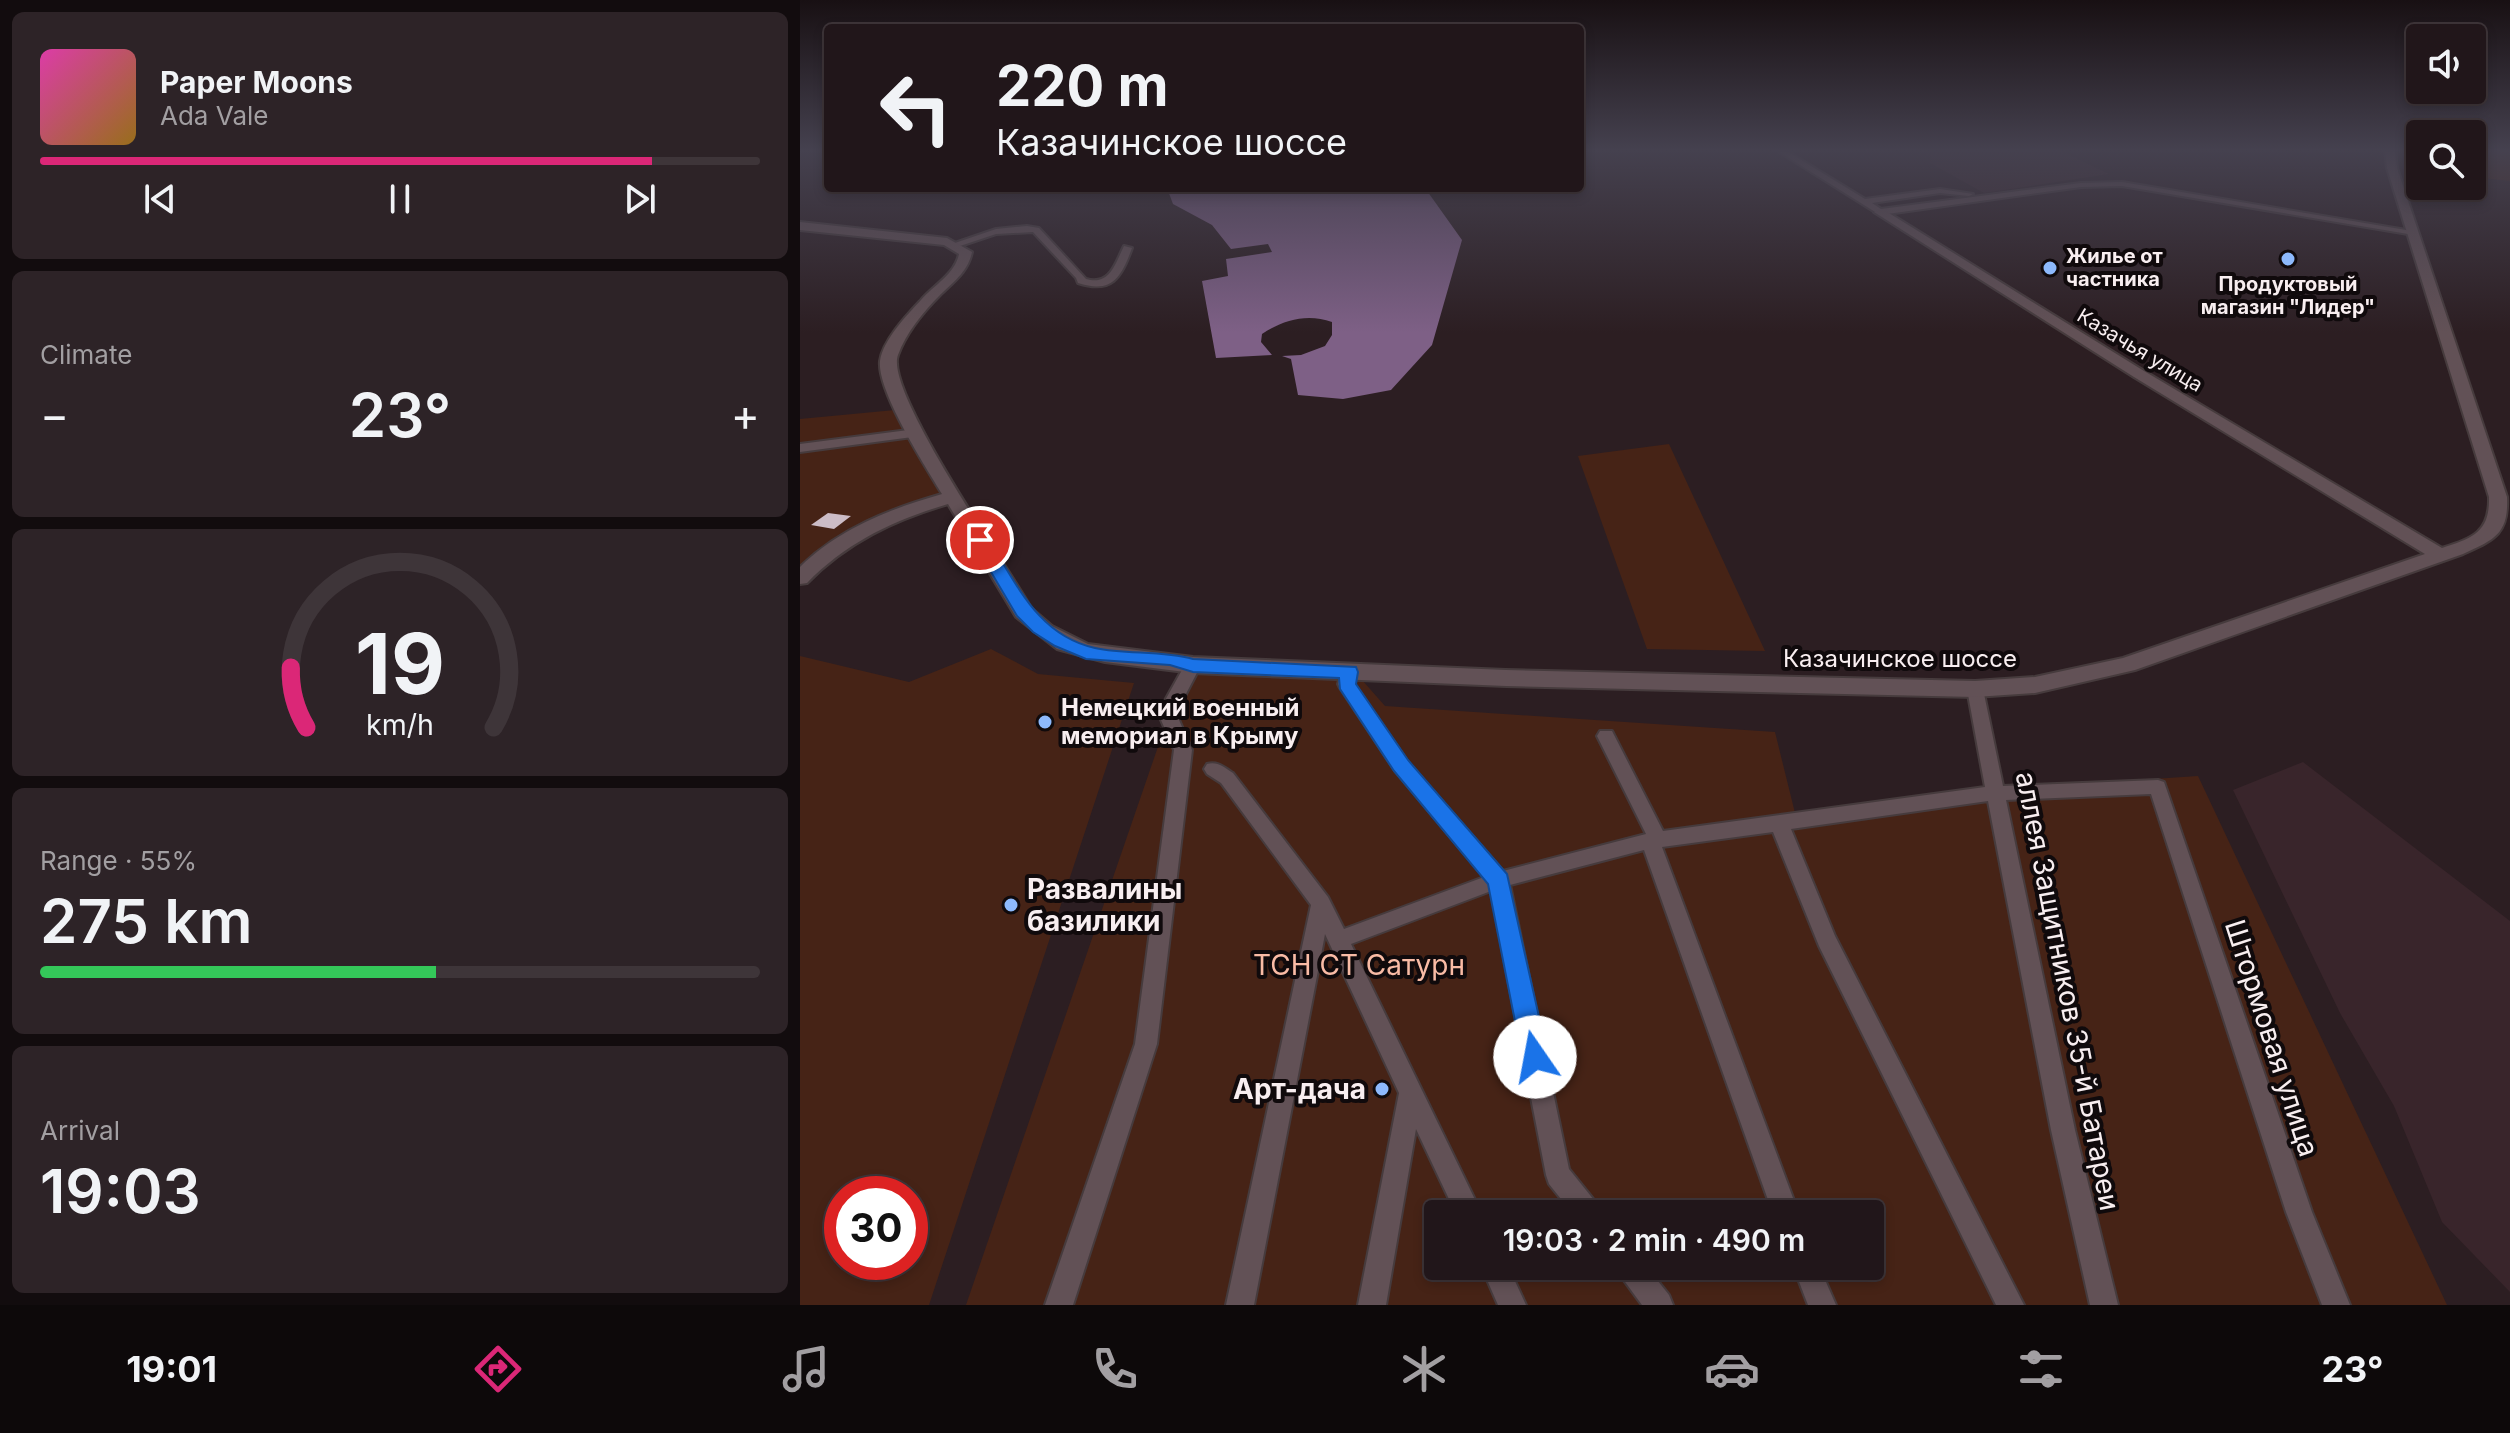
<!DOCTYPE html>
<meta charset="utf-8">
<style>
:root{--surface:#21161a;--page:#2d2327;--text:#f1f3f6;--muted:#a29fa2;--line:#3e3539;--accent:#db2777}
body{margin:0;font-family:Inter,sans-serif;background:var(--page);color:var(--text);height:100vh;display:flex;flex-direction:column;font-size:30px;white-space:nowrap}
*{box-sizing:border-box;margin:0}
p{font-size:26px;color:var(--muted)}
.icon{flex:none;width:44px;height:44px;fill:none;stroke:currentColor;stroke-width:2;stroke-linecap:round;stroke-linejoin:round}
.map{position:relative;flex:1;overflow:hidden}
.drawer{display:flex;flex-direction:column;gap:12px;padding:12px;background:#120c0e;width:800px}
.drawer>*{flex:none}
.banner{position:absolute;left:24px;top:24px;width:760px;height:168px;border-radius:8px;box-shadow:0 4px 12px #0003,0 0 0 2px var(--line);background:#21161a;color:var(--text);overflow:hidden}
.fabs{position:absolute;left:1606px;top:24px;display:grid;gap:16px}
.fabs a{display:grid;place-items:center;width:80px;height:80px;border-radius:8px;background:var(--surface);box-shadow:0 4px 12px #0003,0 0 0 2px var(--line);font-size:40px}
.speed{position:absolute;left:24px;top:1176px;display:flex;gap:16px;font-size:40px;font-weight:700;text-align:center}
.speed>*{display:grid;place-content:center;width:104px;height:104px;border-radius:50%;background:var(--surface);box-shadow:0 4px 12px #0003,0 0 0 2px var(--line);line-height:1}
.speed .limit{border:12px solid #d22;background:#fff;color:#111}
.pin{position:absolute;display:grid;place-items:center;width:68px;height:68px;color:#fff;margin:-34px;border:4px solid #fff;border-radius:50%;box-shadow:0 2px 8px #0007}
.me{position:absolute;width:88px;margin:-44px;rotate:348deg;stroke-linejoin:round;filter:drop-shadow(0 0 6px #0008)}
.turn{display:flex;align-items:center;gap:28px;height:168px;padding:0 40px;font-size:36px}
.turn .icon{width:104px;height:104px;stroke-width:2.5}
.turn b{display:block;font-size:56px;line-height:68px}
.big{font-size:60px;font-weight:600;line-height:1.1}
.drawer .card{flex:1;display:flex;flex-direction:column;justify-content:center;gap:12px;min-width:0;padding:0 28px;border-radius:12px;background:var(--page)}
.drawer .dial{align-items:center;gap:0}
.dial svg{height:208px;overflow:visible;fill:none;stroke:var(--line);stroke-width:7;stroke-linecap:round;text-anchor:middle}
.dial text{fill:var(--text);stroke:none}
.song{display:flex;align-items:center;gap:24px}
.cover{width:96px;height:96px;border-radius:12px;background:linear-gradient(135deg,hsl(320 70% 55%),hsl(40 70% 35%))}
.played{height:8px;border-radius:4px;background:linear-gradient(90deg,var(--accent) 85%,var(--line) 85%)}
.keys{display:flex;justify-content:space-around;direction:ltr}
.heat{display:flex;justify-content:space-between;align-items:center;font-size:44px;direction:ltr}
.charge{height:12px;border-radius:6px;background:linear-gradient(90deg,#34c759 55%,var(--line) 0)}
.trip{position:absolute;left:624px;top:1200px;width:460px;height:80px;border-radius:8px;background:var(--surface);box-shadow:0 4px 12px #0003,0 0 0 2px var(--line);font-weight:600;line-height:80px;text-align:center}
.tabs{display:flex;height:128px;justify-content:space-around;align-items:center;background:#0d090a;color:var(--muted)}
.tabs .icon{width:56px;height:56px}
.tabs .selected{color:var(--accent)}
.tabs b{font-size:36px;color:var(--text)}
main{display:flex;flex:1;min-height:0}
.map>svg:first-child{display:block}
.built{fill:#39252b}
.green{fill:#462316;fill-rule:evenodd}
.water{fill:#7e6086}
.building{fill:#ccbcc6}
.lines{fill:none;stroke-linecap:round;stroke-linejoin:round}
.street-casing{stroke:#463b3d;stroke-width:4}
.secondary-casing{stroke:#463b3d;stroke-width:4}
.street{fill:#625156;fill-rule:evenodd}
.secondary{fill:#625156;fill-rule:evenodd}
.route{fill:#1a73e8;stroke:#114b97;stroke-width:2}
.poi-dot{fill:#8db9fc;stroke:#100a0c;stroke-width:3}
.labels{text-anchor:middle;stroke-width:8;stroke-linejoin:round;paint-order:stroke}
.far-poi-label{font-size:20px;font-weight:bold;fill:#f8eef0;stroke:#100a0c;text-anchor:start}
.far-street-label{font-size:20px;fill:#f8eef0;stroke:#100a0c}
.street-label{font-size:24px;fill:#f8eef0;stroke:#100a0c}
.poi-label{font-size:24px;font-weight:bold;fill:#f8eef0;stroke:#100a0c;text-anchor:start}
.near-poi-label{font-size:28px;font-weight:bold;fill:#f8eef0;stroke:#100a0c;text-anchor:start}
.near-park-label{font-size:28px;fill:#f9bba5;stroke:#100a0c}
.near-street-label{font-size:28px;fill:#f8eef0;stroke:#100a0c}
</style>
<main>
<section class="drawer">
<div class="card">
<div class="song"><i class="cover"></i><div><b>Paper Moons</b><p>Ada Vale</p></div></div>
<div class="played"></div>
<div class="keys"><svg class="icon" aria-label="previous" viewBox="0 0 24 24"><path d="M18 5L8 12l10 7zM5 5v14"/></svg><svg class="icon" aria-label="pause" viewBox="0 0 24 24"><path d="M8 5v14M16 5v14"/></svg><svg class="icon" aria-label="next" viewBox="0 0 24 24"><path d="M6 5l10 7-10 7zM19 5v14"/></svg></div>
</div>
<div class="card"><p>Climate</p>
<div class="heat"><a>−</a><b class="big">23°</b><a>+</a></div>
</div>
<div class="card dial"><svg viewBox="0 0 100 80">
<path d="M14 69A42 42 0 1 1 86 69"/>
<path d="M14 69A42 42 0 0 1 8 46" stroke="#db2777"/>
<text x="50" y="56" font-size="32" font-weight="700">19</text>
<text x="50" y="72" font-size="11">km/h</text>
</svg></div>
<div class="card"><p>Range · 55%</p><b class="big">275 km</b><div class="charge"></div></div>
<div class="card"><p>Arrival</p><b class="big">19:03</b></div>
</section>
<div class="map">
<svg width="1710" height="1305" viewBox="0 0 1710 1305">
<rect width="100%" height="100%" fill="#2c1e22"/>
<g class="built">
<path d="M1131,150h128l50,24 -125,19 -54,-30z"/>
<path d="M1503,762l207,159v371l-68,-70 -48,-116 -54,-93 -107,-223z"/>
</g>
<g class="green">
<path d="M1672,150h38v31l-38,-4z"/>
<path d="M95,410l46,86 -35,10 -55,22 -51,38v-147z"/>
<path d="M869,444l96,207 -118,-2 -69,-193z"/>
<path d="M191,649l47,25 96,9 -205,622h-129v-649l109,26zM110,1194v68h-68v-68z"/>
<path d="M383,674l179,6 23,26 390,26 20,81 194,-23 209,-14 249,529h-1481zM638,1214h432v52h-432z"/>
</g>
<path class="water" d="M367,188h258l37,52 -30,105 -41,45 -48,9 -45,-4 -7,-36 -9,-3 19,-1 24,-9 7,-11v-13c-25,-9 -49,-2 -70,12l-1,8 11,13 -56,3 -14,-77 26,-5 -2,-17 46,-7 -4,-8 -37,5 -19,-24 -39,-21z"/>
<path class="building" d="M28,513l23,3 -17,13 -23,-4z"/>
<g class="lines">
<defs>
<g id="street">
<path d="M976,150h9l80,49 75,-10 33,5 -4,2 -29,-3 -68,10 9,6 200,-26 41,-1 296,50 -4,3 -292,-49 -41,1 -201,28z"/>
<path d="M227,226l12,2 47,51c24,7 29,-15 38,-33l8,2c-11,30 -20,46 -54,35l-2,-5 -43,-46 -37,2 -39,13 -5,-3 44,-15z"/>
<path d="M116,429l6,4 -2,3 -120,16v-8z"/>
<path d="M393,659l8,6 -25,48 16,37 -35,294 -84,261h-28l90,-261 39,-294 -16,-37 29,-52z"/>
<path d="M549,666l8,6 -3,12 53,77 96,110 143,-37 -49,-98 3,-5h12l51,100 322,-44 -18,-98 8,-6 8,6 20,97 155,-6 6,2 148,430 38,93h-28l-36,-93 -135,-418 -145,6 69,330 43,175h-28l-39,-175 -63,-329 -197,28 44,107 189,369h-28l-177,-359 -46,-114 -111,15 137,367h-26l-129,-364 -134,35 59,284 29,36 4,9h-29l-24,-30 -3,-9 -55,-284 -140,53 131,270h-26l-40,-85 -30,176h-28l41,-212 -74,-159 -71,371h-28l85,-400 -90,-122 -14,-9 -3,-5 3,-5c10,-3 17,3 26,9l95,124 16,32 140,-52 -89,-106 -55,-83 -2,-4 3,-12z"/>
<path d="M681,1266h27l18,39h-28z"/>
<path d="M816,1266h30l23,29 4,10h-31l-22,-30z"/>
<path d="M993,1266h26l17,39h-28z"/>
</g>
<path id="secondary" d="M1585,150h10l2,18 110,329c2,38 -14,43 -44,57l-328,116 -100,23 -60,4 -469,-11 -313,-13 -88,-11 -48,-13 -41,-32 -68,-113c-54,16 -101,38 -141,79l-7,1v-17c40,-39 90,-58 142,-73 -17,-28 -65,-103 -62,-133 3,-21 27,-46 41,-61 13,-15 34,-26 38,-46l-15,-9 -144,-15v-8l147,16 25,14c-4,20 -19,30 -32,43 -17,17 -34,38 -42,60 -14,36 110,212 133,253l21,18 36,18 105,13 313,13 469,11 60,-4 88,-19 302,-104 -291,-177 -260,-165 10,-2 260,161 298,177c31,-10 48,-16 47,-51l-102,-329z"/>
</defs>
<use href="#street" class="street-casing"/>
<use href="#secondary" class="secondary-casing"/>
<use href="#street" class="street"/>
<use href="#secondary" class="secondary"/>
</g>
<linearGradient id="sky" x2="0" y2="1"><stop stop-color="#181013"/><stop offset="0.45" stop-color="#45414f"/><stop offset="1" stop-color="#45414f" stop-opacity="0"/></linearGradient>
<rect width="1710" height="333" fill="url(#sky)"/>
<path class="route" d="M180,535l6,1c30,45 50,99 109,112 32,7 66,2 98,11l163,8 2,5 -2,12 52,76 99,114 41,183 -4,9 -9,4 -10,-4 -3,-9 -34,-173 -94,-113 -54,-82 -1,-11 -146,-6 -23,-7 -84,-6 -31,-13 -22,-14 -16,-16 -45,-76z"/>
<g class="poi-dot">
<circle cx="1488" cy="259" r="8"/>
<circle cx="1250" cy="268" r="8"/>
<circle cx="245" cy="722" r="8"/>
<circle cx="211" cy="905" r="8"/>
<circle cx="582" cy="1089" r="8"/>
</g>
<g class="labels">
<g class="far-poi-label">
<text x="1266" y="263">Жилье от<tspan x="1266" dy="23">частника</tspan></text>
<text x="1488" y="291" text-anchor="middle">Продуктовый<tspan x="1488" dy="23">магазин "Лидер"</tspan></text>
</g>
<g class="far-street-label">
<text transform="translate(1340 350) rotate(31)" y="7">Казачья улица</text>
</g>
<g class="street-label">
<text x="1100" y="667">Казачинское шоссе</text>
</g>
<g class="poi-label">
<text x="261" y="716">Немецкий военный<tspan x="261" dy="28">мемориал в Крыму</tspan></text>
</g>
<g class="near-poi-label">
<text x="227" y="899">Развалины<tspan x="227" dy="32">базилики</tspan></text>
<text x="566" y="1099" text-anchor="end">Арт-дача</text>
</g>
<g class="near-park-label">
<text x="559" y="975">ТСН СТ Сатурн</text>
</g>
<g class="near-street-label">
<text transform="translate(1268 991) rotate(79)" y="10">аллея Защитников 35-й Батареи</text>
<text transform="translate(1472 1038) rotate(72)" y="10">Штормовая улица</text>
</g>
</g>
</svg>
<div class="fabs">
<a><svg class="icon" aria-label="sound" viewBox="0 0 24 24"><path d="M4 9h4l5-4v14l-5-4H4zM17 9q2 3 0 6"/></svg></a>
<a><svg class="icon" aria-label="search" viewBox="0 0 24 24"><circle cx="10" cy="10" r="6"/><path d="M15 15l6 6"/></svg></a>
</div>
<div class="speed"><div class="limit">30</div></div>
<div class="pin" style="left:180px;top:540px;background:#d93025"><svg class="icon" aria-label="arrive" viewBox="0 0 24 24"><path d="M6 21V4h12l-3 4 3 4H6"/></svg></div>
<svg class="me" style="left:735px;top:1057px" viewBox="-20 -20 40 40"><circle r="19" fill="#fff"/><path d="M0-13L10 11 0 6-10 11z" fill="#1a73e8"/></svg>
<div class="trip">19:03 · 2 min · 490 m</div>
<div class="banner">
<div class="turn"><svg class="icon" aria-label="left" viewBox="0 0 24 24"><path d="M17 20v-9H6M10 6l-5 5 5 5"/></svg><div><b>220 m</b>Казачинское шоссе</div></div>
</div>
</div>
</main>
<nav class="tabs">
<b>19:01</b>
<svg class="icon selected" aria-label="directions" viewBox="0 0 24 24"><path d="M12 3l9 9-9 9-9-9zM9 14v-3h6M13 9l2 2-2 2"/></svg>
<svg class="icon" aria-label="music" viewBox="0 0 24 24"><path d="M9 18V5l10-2v13"/><circle cx="6" cy="18" r="3"/><circle cx="16" cy="16" r="3"/></svg>
<svg class="icon" aria-label="phone" viewBox="0 0 24 24"><path d="M5 4h4l2 5-3 2q2 4 5 5l2-3 5 2v4C11 20 4 13 5 4z"/></svg>
<svg class="icon" aria-label="climate" viewBox="0 0 24 24"><path d="M12 3v18M4 7l16 10M4 17L20 7"/></svg>
<svg class="icon" aria-label="car" viewBox="0 0 24 24"><path d="M5 17H2v-5l4-1 3-4h7l3 4 3 1v5h-3M9 17h6M6 11h13"/><circle cx="7" cy="17" r="2"/><circle cx="17" cy="17" r="2"/></svg>
<svg class="icon" aria-label="filters" viewBox="0 0 24 24"><path d="M4 7h16M4 17h16"/><circle cx="9" cy="7" r="2"/><circle cx="15" cy="17" r="2"/></svg>
<b>23°</b>
</nav>
